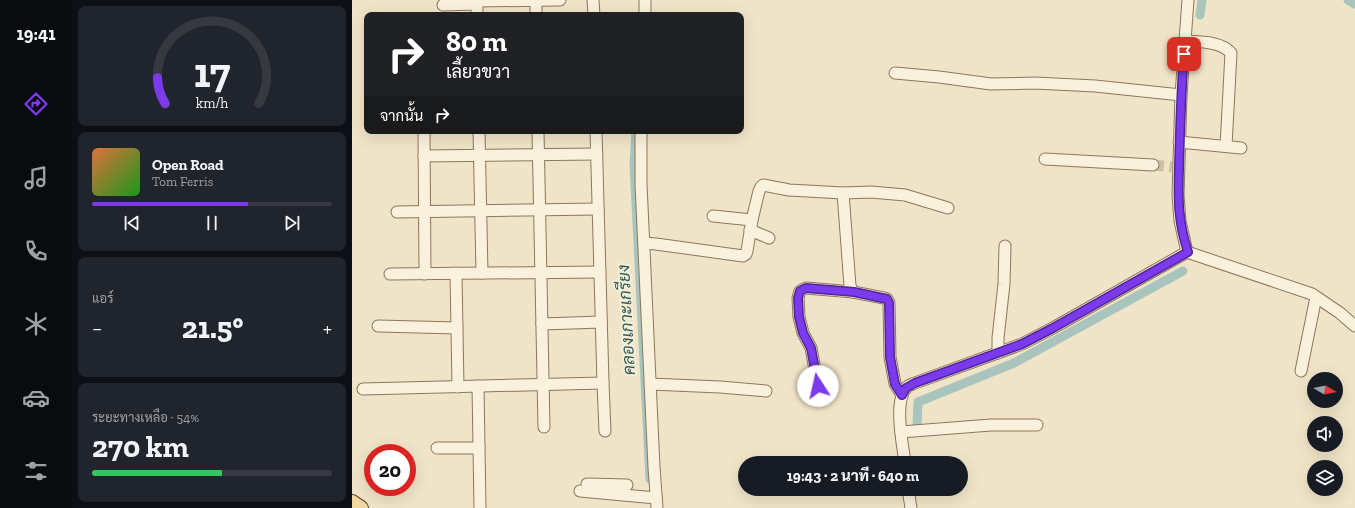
<!DOCTYPE html>
<html lang="th">
<meta charset="utf-8">
<style>
:root{--surface:#171b24;--page:#20242c;--text:#f1f3f6;--muted:#9ea1a6;--line:#363941;--accent:#7c3aed}
body{margin:0;font-family:"Zilla Slab",Sarabun,serif;background:var(--page);color:var(--text);height:100vh;display:flex;flex-direction:column;font-size:15px;white-space:nowrap}
*{box-sizing:border-box;margin:0}
p{font-size:13px;color:var(--muted)}
.icon{flex:none;width:22px;height:22px;fill:none;stroke:currentColor;stroke-width:2;stroke-linecap:round;stroke-linejoin:round}
.map{position:relative;flex:1;overflow:hidden}
.side{display:flex;flex-direction:column;gap:6px;padding:6px;background:#0d0f14;width:280px}
.side>*{flex:none}
.hud{position:absolute;left:12px;top:12px;width:380px;height:122px;border-radius:8px;box-shadow:0 4px 16px #0002;background:#202124;color:#fff;overflow:hidden}
.needle{width:26px;rotate:99deg}
.buttons{position:absolute;left:955px;top:372px;display:grid;gap:8px}
.buttons a{display:grid;place-items:center;width:36px;height:36px;border-radius:50%;background:var(--surface);box-shadow:0 4px 16px #0002;font-size:20px}
.speed{position:absolute;left:12px;top:444px;display:flex;gap:8px;font-size:20px;font-weight:700;text-align:center}
.speed>*{display:grid;place-content:center;width:52px;height:52px;border-radius:50%;background:var(--surface);box-shadow:0 4px 16px #0002;line-height:1}
.speed .limit{border:6px solid #d22;background:#fff;color:#111}
.pin{position:absolute;display:grid;place-items:center;width:34px;height:34px;color:#fff;margin:-17px;border-radius:8px;box-shadow:0 2px 6px #0006}
.me{position:absolute;width:44px;margin:-22px;rotate:350deg;stroke-linejoin:round;filter:drop-shadow(0 0 3px #0008)}
.turn{display:flex;align-items:center;gap:14px;height:84px;padding:0 16px;font-size:18px}
.turn .icon{width:52px;height:52px;stroke-width:2.5}
.turn b{display:block;font-size:28px;line-height:34px}
.then{display:flex;align-items:center;height:38px;padding:0 16px;background:#0003;gap:8px;font-size:15px}
.big{font-size:30px;font-weight:800;line-height:1.1}
.side .card{flex:1;display:flex;flex-direction:column;justify-content:center;gap:6px;min-width:0;padding:0 14px;border-radius:8px;background:var(--page)}
.side .dial{align-items:center;gap:0}
.dial svg{height:104px;overflow:visible;fill:none;stroke:var(--line);stroke-width:7;stroke-linecap:round;text-anchor:middle}
.dial text{fill:var(--text);stroke:none}
.song{display:flex;align-items:center;gap:12px}
.cover{width:48px;height:48px;border-radius:6px;background:linear-gradient(135deg,hsl(20 70% 55%),hsl(120 70% 35%))}
.played{height:4px;border-radius:2px;background:linear-gradient(90deg,var(--accent) 65%,var(--line) 65%)}
.keys{display:flex;justify-content:space-around;direction:ltr}
.heat{display:flex;justify-content:space-between;align-items:center;font-size:22px;direction:ltr}
.charge{height:6px;border-radius:3px;background:linear-gradient(90deg,#34c759 54%,var(--line) 0)}
.trip{position:absolute;left:386px;top:456px;width:230px;height:40px;border-radius:20px;background:var(--surface);box-shadow:0 4px 16px #0002;font-weight:800;line-height:40px;text-align:center}
main{display:flex;flex:1;min-height:0}
.tabs{display:flex;flex-direction:column;width:72px;justify-content:space-around;align-items:center;background:#090b0e;color:var(--muted)}
.tabs .icon{width:28px;height:28px}
.tabs .selected{color:var(--accent)}
.tabs b{font-size:18px;color:var(--text)}
.map>svg:first-child{display:block}
.lines{fill:none;stroke-linecap:round;stroke-linejoin:round}
.canal{stroke:#a9c4bc;stroke-width:9}
.minor-tunnel{stroke:#ccc0a6;stroke-width:11;stroke-dasharray:11 5.5;stroke-linecap:butt}
.minor-casing{stroke:#8d765c;stroke-width:13}
.major-casing{stroke:#5b4430;stroke-width:16}
.minor{stroke:#faf1dc;stroke-width:11}
.major{stroke:#f3d9a0;stroke-width:14}
.route-casing{stroke:#51269a;stroke-width:10}
.route{stroke:#7c3aed;stroke-width:7}
.labels{text-anchor:middle;stroke-width:4;stroke-linejoin:round;paint-order:stroke}
.water-label{font-size:17px;font-style:italic;fill:#2f5d5a;stroke:#f7eed8}
</style>
<main>
<nav class="tabs">
<b>19:41</b>
<svg class="icon selected" aria-label="directions" viewBox="0 0 24 24"><path d="M12 3l9 9-9 9-9-9zM9 14v-3h6M13 9l2 2-2 2"/></svg>
<svg class="icon" aria-label="music" viewBox="0 0 24 24"><path d="M9 18V5l10-2v13"/><circle cx="6" cy="18" r="3"/><circle cx="16" cy="16" r="3"/></svg>
<svg class="icon" aria-label="phone" viewBox="0 0 24 24"><path d="M5 4h4l2 5-3 2q2 4 5 5l2-3 5 2v4C11 20 4 13 5 4z"/></svg>
<svg class="icon" aria-label="climate" viewBox="0 0 24 24"><path d="M12 3v18M4 7l16 10M4 17L20 7"/></svg>
<svg class="icon" aria-label="car" viewBox="0 0 24 24"><path d="M5 17H2v-5l4-1 3-4h7l3 4 3 1v5h-3M9 17h6M6 11h13"/><circle cx="7" cy="17" r="2"/><circle cx="17" cy="17" r="2"/></svg>
<svg class="icon" aria-label="filters" viewBox="0 0 24 24"><path d="M4 7h16M4 17h16"/><circle cx="9" cy="7" r="2"/><circle cx="15" cy="17" r="2"/></svg>
</nav>
<section class="side">
<div class="card dial"><svg viewBox="0 0 100 80">
<path d="M14 69A42 42 0 1 1 86 69"/>
<path d="M14 69A42 42 0 0 1 8 49" stroke="#7c3aed"/>
<text x="50" y="56" font-size="32" font-weight="700">17</text>
<text x="50" y="72" font-size="11">km/h</text>
</svg></div>
<div class="card">
<div class="song"><i class="cover"></i><div><b>Open Road</b><p>Tom Ferris</p></div></div>
<div class="played"></div>
<div class="keys"><svg class="icon" aria-label="previous" viewBox="0 0 24 24"><path d="M18 5L8 12l10 7zM5 5v14"/></svg><svg class="icon" aria-label="pause" viewBox="0 0 24 24"><path d="M8 5v14M16 5v14"/></svg><svg class="icon" aria-label="next" viewBox="0 0 24 24"><path d="M6 5l10 7-10 7zM19 5v14"/></svg></div>
</div>
<div class="card"><p>แอร์</p>
<div class="heat"><a>−</a><b class="big">21.5°</b><a>+</a></div>
</div>
<div class="card"><p>ระยะทางเหลือ · 54%</p><b class="big">270 km</b><div class="charge"></div></div>
</section>
<div class="map">
<svg width="1003" height="508" viewBox="0 0 1003 508">
<rect width="100%" height="100%" fill="#f0e4c8"/>
<g class="lines">
<g class="canal">
<path d="M996,0l7,4"/>
<path d="M848,15l2,-15"/>
<path d="M284,131l-2,34 16,314"/>
<path d="M565,426l1,-24 96,-39 169,-92"/>
</g>
<path class="minor-tunnel" d="M801,165l19,2"/>
<defs>
<g id="minor">
<path d="M125,0v15"/>
<path d="M184,0v15"/>
<path d="M241,0l1,15"/>
<path d="M293,0v15"/>
<path d="M125,1l83,-1"/>
<path d="M91,5l34,-1"/>
<path d="M832,41c15,1 37,0 47,12l-5,93"/>
<path d="M543,73l44,4 52,7 44,-1 60,3 86,9"/>
<path d="M72,131l1,143"/>
<path d="M127,131l3,142"/>
<path d="M186,131l6,296"/>
<path d="M244,131l7,252 2,48"/>
<path d="M289,131v53l13,283 3,41"/>
<path d="M827,142l62,6"/>
<path d="M72,156l173,-2"/>
<path d="M693,159l108,6"/>
<path d="M491,193l7,93 3,6 31,6 3,1 2,4 1,54 5,27 7,11"/>
<path d="M45,212l201,-3"/>
<path d="M361,216l39,4"/>
<path d="M398,230l19,8"/>
<path d="M292,243l12,1 87,12 3,-2 1,-3 5,-31 7,-29 2,-4 2,-2 26,5 54,3 28,-1 34,3 43,13"/>
<path d="M835,252l-7,-31 -2,-26 3,-100 7,-95"/>
<path d="M104,273l2,114"/>
<path d="M38,274l210,-2"/>
<path d="M190,324l59,-2"/>
<path d="M26,326l79,2"/>
<path d="M646,353v-15l6,-54 1,-38"/>
<path d="M949,371l15,-74"/>
<path d="M298,384l70,3 46,4"/>
<path d="M126,386l2,122"/>
<path d="M466,386l-7,-38 -8,-15 -4,-16 -1,-19 2,-7 6,-3 47,4"/>
<path d="M11,389l240,-6"/>
<path d="M549,432l90,-7h46"/>
<path d="M85,448h42"/>
<path d="M553,463c-2,-17 -12,-63 2,-76 2,-2 6,-3 8,-4l107,-39 31,-16 134,-76 125,42 28,19 15,13"/>
<path d="M235,484l40,1"/>
<path d="M556,489l3,19"/>
<path d="M228,491l76,7"/>
</g>
<path id="major" d="M0,502l9,6"/>
</defs>
<use href="#minor" class="minor-casing"/>
<use href="#major" class="major-casing"/>
<use href="#minor" class="minor"/>
<use href="#major" class="major"/>
</g>
<g class="lines">
<defs>
<path id="route" d="M466,386l-7,-38 -8,-15 -4,-16 -1,-19 2,-7 6,-3 48,4 33,7 2,4 1,54 5,27 7,11 4,-7 9,-5 107,-39 31,-16 135,-76c-10,-30 -10,-53 -9,-84 1,-38 2,-76 5,-114"/>
</defs>
<use href="#route" class="route-casing"/>
<use href="#route" class="route"/>
</g>
<g class="labels">
<g class="water-label">
<text transform="translate(274 320) rotate(-93)" y="6">คลองเกาะเกรียง</text>
</g>
</g>
</svg>
<div class="buttons">
<a><svg class="needle" viewBox="-14 -14 28 28"><path d="M0-13l5 13h-10z" fill="#e53935"/><path d="M0 13l5-13h-10z" fill="#9ea1a6"/></svg></a>
<a><svg class="icon" aria-label="sound" viewBox="0 0 24 24"><path d="M4 9h4l5-4v14l-5-4H4zM17 9q2 3 0 6"/></svg></a>
<a><svg class="icon" aria-label="layers" viewBox="0 0 24 24"><path d="M12 4l9 5-9 5-9-5zM3 14l9 5 9-5"/></svg></a>
</div>
<div class="speed"><div class="limit">20</div></div>
<div class="pin" style="left:832px;top:54px;background:#d93025"><svg class="icon" aria-label="arrive" viewBox="0 0 24 24"><path d="M6 21V4h12l-3 4 3 4H6"/></svg></div>
<svg class="me" style="left:466px;top:386px" viewBox="-20 -20 40 40"><circle r="19" fill="#fff"/><path d="M0-13L10 11 0 6-10 11z" fill="#7c3aed"/></svg>
<div class="trip">19:43 · 2 นาที · 640 m</div>
<div class="hud">
<div class="turn"><svg class="icon" aria-label="right" viewBox="0 0 24 24"><path d="M7 20v-9h11M14 6l5 5-5 5"/></svg><div><b>80 m</b>เลี้ยวขวา</div></div>
<div class="then">จากนั้น<svg class="icon" aria-label="right" viewBox="0 0 24 24"><path d="M7 20v-9h11M14 6l5 5-5 5"/></svg></div>
</div>
</div>
</main>
